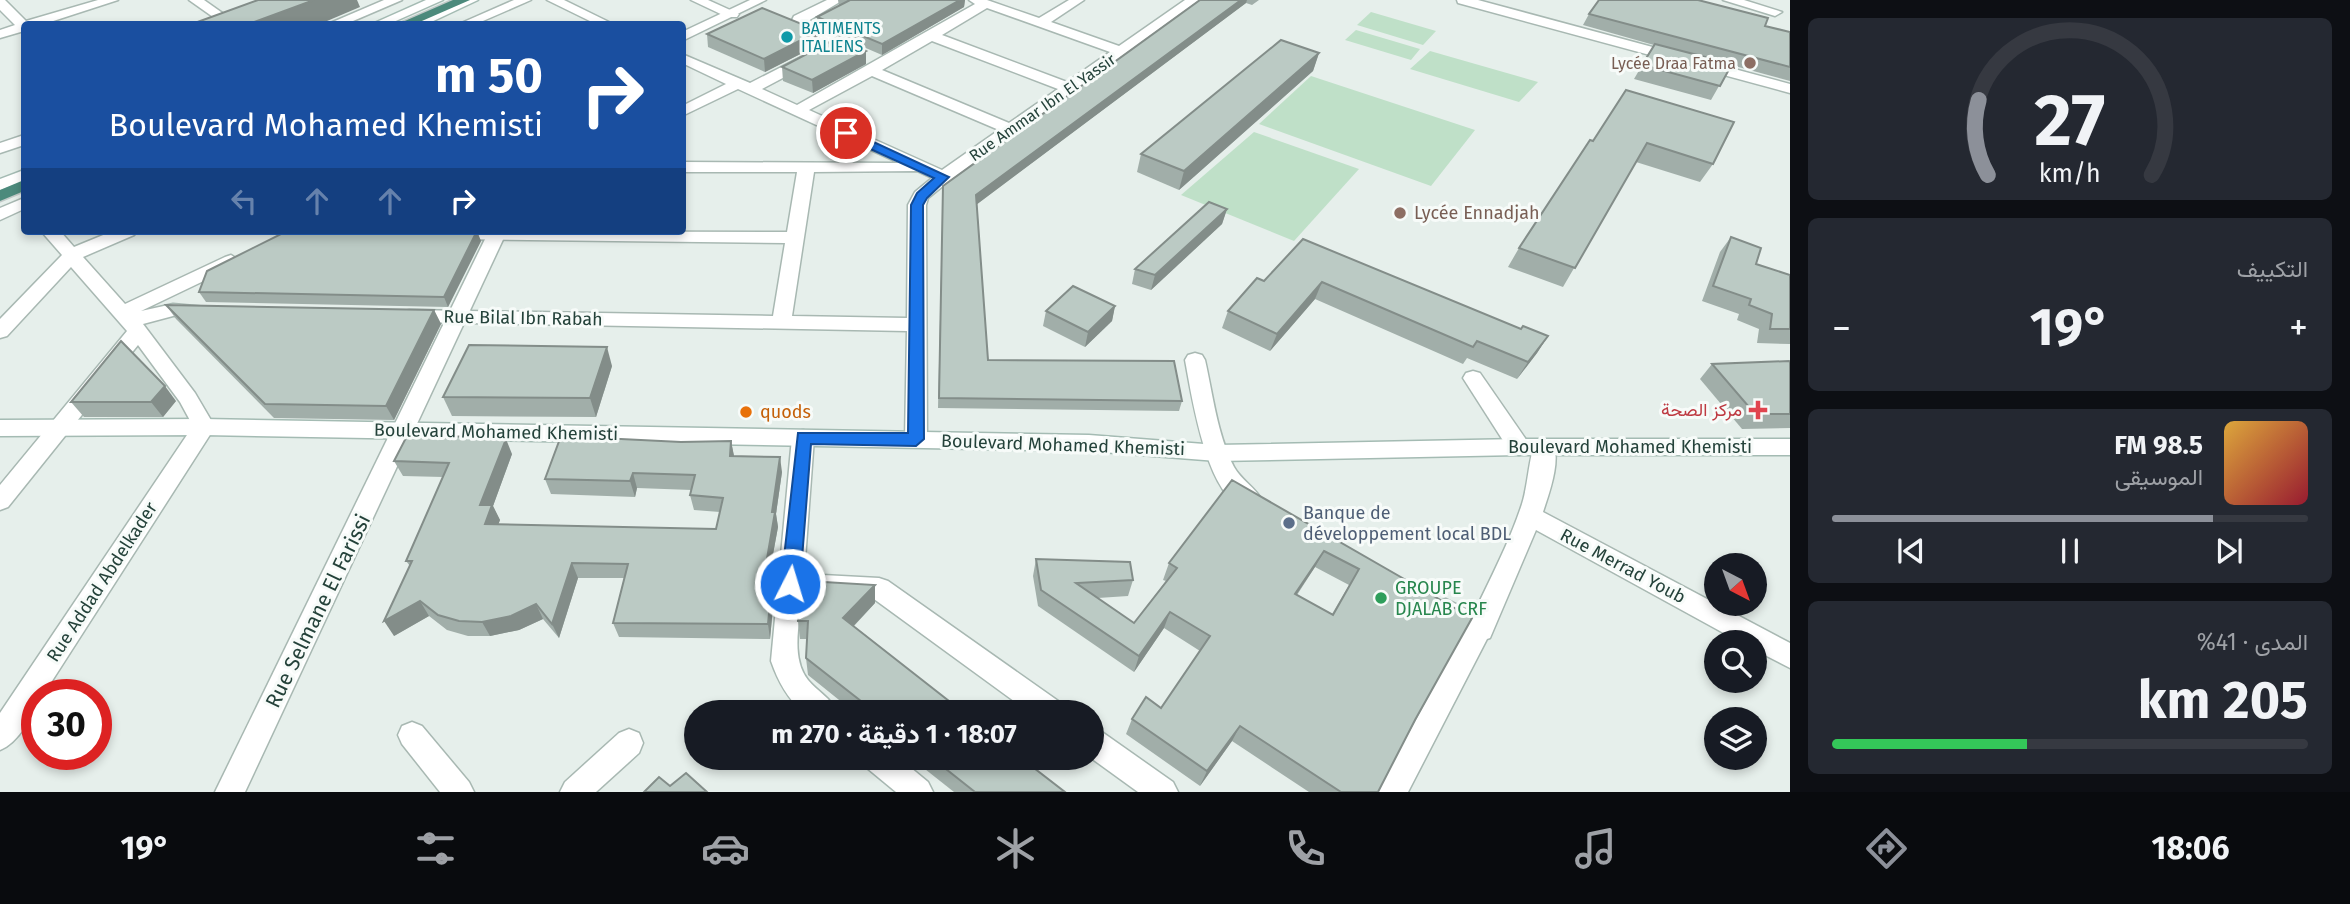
<!DOCTYPE html>
<html lang="ar">
<meta charset="utf-8">
<style>
:root{--surface:#171b24;--page:#242831;--text:#f1f3f6;--muted:#9ea1a6;--line:#363941;--accent:#8c9099}
body{margin:0;font-family:"Fira Sans",Vazirmatn,sans-serif;background:var(--page);color:var(--text);direction:rtl;height:100vh;display:flex;flex-direction:column;font-size:26px;white-space:nowrap}
*{box-sizing:border-box;margin:0}
p{font-size:23px;color:var(--muted)}
.icon{flex:none;width:38px;height:38px;fill:none;stroke:currentColor;stroke-width:2;stroke-linecap:round;stroke-linejoin:round}
.map{position:relative;flex:1;overflow:hidden;direction:ltr}
.details{display:flex;flex-direction:column;gap:18px;padding:18px;background:#0d0f14;width:560px}
.details>*{flex:none}
.top-card{position:absolute;left:21px;top:21px;width:665px;height:214px;border-radius:7px;box-shadow:0 4px 10px #0003;direction:rtl;background:#1a4fa0;color:#fff;overflow:hidden}
.needle{width:46px;rotate:139deg}
.tools{position:absolute;left:1704px;top:553px;display:grid;gap:14px}
.tools a{display:grid;place-items:center;width:63px;height:63px;border-radius:50%;background:var(--surface);box-shadow:0 4px 10px #0003;font-size:35px}
.speed{position:absolute;left:21px;top:679px;display:flex;gap:14px;font-size:35px;font-weight:700;text-align:center}
.speed>*{display:grid;place-content:center;width:91px;height:91px;border-radius:50%;background:var(--surface);box-shadow:0 4px 10px #0003;line-height:1}
.speed .limit{border:10px solid #d22;background:#fff;color:#111}
.pin{position:absolute;display:grid;place-items:center;width:60px;height:60px;color:#fff;margin:-30px;border:4px solid #fff;border-radius:50%;box-shadow:0 2px 7px #0007}
.me{position:absolute;width:77px;margin:-38px;rotate:5deg;stroke-linejoin:round;filter:drop-shadow(0 0 5px #0008)}
.turn{display:flex;align-items:center;gap:24px;height:147px;padding:0 28px;font-size:32px}
.turn .icon{width:91px;height:91px;stroke-width:2.5}
.turn b{display:block;font-size:49px;line-height:60px}
.lanes{display:flex;align-items:center;height:66px;padding:0 28px;background:#0003;justify-content:center;gap:35px;direction:ltr}
.lanes .off{opacity:.35}
.big{font-size:52px;font-weight:700;line-height:1.1}
.details .card{flex:1;display:flex;flex-direction:column;justify-content:center;gap:10px;min-width:0;padding:0 24px;border-radius:10px;background:var(--page)}
.details .dial{align-items:center;gap:0}
.dial svg{height:182px;overflow:visible;fill:none;stroke:var(--line);stroke-width:7;stroke-linecap:round;text-anchor:middle}
.dial text{fill:var(--text);stroke:none}
.song{display:flex;align-items:center;gap:21px}
.cover{width:84px;height:84px;border-radius:10px;background:linear-gradient(135deg,hsl(40 70% 55%),hsl(350 70% 35%))}
.played{height:7px;border-radius:4px;background:linear-gradient(90deg,var(--accent) 80%,var(--line) 80%)}
.keys{display:flex;justify-content:space-around;direction:ltr}
.heat{display:flex;justify-content:space-between;align-items:center;font-size:38px;direction:ltr}
.charge{height:10px;border-radius:5px;background:linear-gradient(90deg,#34c759 41%,var(--line) 0)}
.trip{position:absolute;left:684px;top:700px;width:420px;height:70px;border-radius:35px;background:var(--surface);box-shadow:0 4px 10px #0003;font-weight:700;line-height:70px;text-align:center;direction:rtl}
.tab-bar{display:flex;height:112px;justify-content:space-around;align-items:center;background:#090b0e;color:var(--muted)}
.tab-bar .icon{width:49px;height:49px}
.tab-bar .current{color:var(--accent)}
.tab-bar b{font-size:32px;color:var(--text)}
main{display:flex;flex:1;min-height:0}
.map>svg:first-child{display:block}
.green{fill:#bfe0c8}
.lines{fill:none;stroke-linecap:round;stroke-linejoin:round}
.minor-casing{stroke:#a8b8b2;stroke-width:3}
.tertiary-casing{stroke:#a8b8b2;stroke-width:3}
.secondary-casing{stroke:#a4bbb3;stroke-width:3}
.trunk-casing{stroke:#c2cac8;stroke-width:3}
.minor{fill:#fff;fill-rule:evenodd}
.tertiary{fill:#fff;fill-rule:evenodd}
.secondary{fill:#fff;fill-rule:evenodd}
.trunk{fill:#4c8a7c;fill-rule:evenodd}
.wall{fill:#a1aea9;fill-rule:evenodd}
.shaded-wall{fill:#838d89}
.building{fill:#bbcac4;stroke:#838d89;stroke-width:2;fill-rule:evenodd}
.route{fill:#1a73e8;stroke:#114b97;stroke-width:2}
.culture-dot{fill:#0f9aa8;stroke:#f7fbf9;stroke-width:2.5}
.education-dot{fill:#8d6e63;stroke:#f7fbf9;stroke-width:2.5}
.health-dot{fill:#e0444e;stroke:#f7fbf9;stroke-width:2.5}
.food-dot{fill:#e8710a;stroke:#f7fbf9;stroke-width:2.5}
.service-dot{fill:#5c6f8a;stroke:#f7fbf9;stroke-width:2.5}
.leisure-dot{fill:#2e9e5b;stroke:#f7fbf9;stroke-width:2.5}
.labels{text-anchor:middle;stroke-width:6;stroke-linejoin:round;paint-order:stroke}
.far-culture-label{font-size:16px;fill:#0d838f;stroke:#f7fbf9;text-anchor:start}
.far-education-label{font-size:16px;fill:#785e54;stroke:#f7fbf9;text-anchor:end}
.far-street-label{font-size:16px;fill:#24423a;stroke:#f7fbf9}
.education-label{font-size:18px;fill:#785e54;stroke:#f7fbf9;text-anchor:start}
.street-label{font-size:18px;fill:#24423a;stroke:#f7fbf9}
.health-label{font-size:18px;fill:#be3a42;stroke:#f7fbf9;text-anchor:end}
.food-label{font-size:18px;fill:#c56008;stroke:#f7fbf9;text-anchor:start}
.service-label{font-size:18px;fill:#4e5e75;stroke:#f7fbf9;text-anchor:start}
.leisure-label{font-size:18px;fill:#27864d;stroke:#f7fbf9;text-anchor:start}
.near-street-label{font-size:21px;fill:#24423a;stroke:#f7fbf9}
</style>
<main>
<section class="details">
<div class="card dial"><svg viewBox="0 0 100 80">
<path d="M14 69A42 42 0 1 1 86 69"/>
<path d="M14 69A42 42 0 0 1 10 36" stroke="#8c9099"/>
<text x="50" y="56" font-size="32" font-weight="700">27</text>
<text x="50" y="72" font-size="11">km/h</text>
</svg></div>
<div class="card"><p>التكييف</p>
<div class="heat"><a>−</a><b class="big">19°</b><a>+</a></div>
</div>
<div class="card">
<div class="song"><i class="cover"></i><div><b>98.5 FM</b><p>الموسيقى</p></div></div>
<div class="played"></div>
<div class="keys"><svg class="icon" aria-label="previous" viewBox="0 0 24 24"><path d="M18 5L8 12l10 7zM5 5v14"/></svg><svg class="icon" aria-label="pause" viewBox="0 0 24 24"><path d="M8 5v14M16 5v14"/></svg><svg class="icon" aria-label="next" viewBox="0 0 24 24"><path d="M6 5l10 7-10 7zM19 5v14"/></svg></div>
</div>
<div class="card"><p>المدى · 41%</p><b class="big">205 km</b><div class="charge"></div></div>
</section>
<div class="map">
<svg width="1790" height="792" viewBox="0 0 1790 792">
<rect width="100%" height="100%" fill="#e6efeb"/>
<g class="green">
<path d="M1371,12l65,19 -13,14 -66,-20z"/>
<path d="M1356,30l64,19 -9,11 -66,-20z"/>
<path d="M1430,51l108,31 -19,20 -109,-33z"/>
<path d="M1311,76l164,54 -44,56 -172,-62z"/>
<path d="M1254,132l105,37 -65,72 -113,-46z"/>
</g>
<g class="lines">
<defs>
<g id="minor">
<path d="M0,0h5l21,21 72,-21h20l-74,24h-20v7l-24,7v-8l15,-5 -15,-15z"/>
<path d="M189,0h15l34,24h-15z"/>
<path d="M384,0h18l-56,24h-18z"/>
<path d="M514,0h17l-55,24h-17z"/>
<path d="M547,0h17l49,24h-17z"/>
<path d="M691,0h17l31,14 -2,3h-10z"/>
<path d="M827,0h16l-40,24 58,25v6h-10l-62,-29 5,-10z"/>
<path d="M969,0h18l52,18 30,-18h15l-33,22 68,24 66,-46h14l-250,181 -21,17 -2,7 1,234 -3,6 -8,2 -8,-2 -3,-6 2,-108 -497,-9 -7,-1 -3,-5 3,-5 7,-1 363,6 12,-73 -333,-4 -9,-5 2,-3 342,1 10,-60h-115v-10l217,1 -161,-74 -56,27v-10l44,-22 -44,-21v-9l68,29 51,-26h10v6l-49,26 35,16 178,-101zM987,8l123,44 -43,30 -125,-47zM932,41l126,48 -49,34 -127,-53zM872,76l127,54 -57,40 -133,-60zM917,171l15,7 -17,14 -7,13 -1,113 -115,-2 22,-144z"/>
<path d="M1457,0h21l312,84v9l-332,-90z"/>
<path d="M1723,0h21l38,12 -7,4z"/>
<path d="M24,135v10l-24,8v-10z"/>
<path d="M24,198v11l-24,11v-12z"/>
<path d="M41,231h19l14,16 39,-16h24l-3,4 -51,22 42,47 100,-47 6,-2 9,6 -3,4 -96,46 32,-7 33,3 3,4 -3,4 -33,1 -30,8 52,69 20,34 -172,268h-6c0,18 -20,49 -37,55v-37l193,-287 -13,-24 -42,-57 -130,162 -8,3v-25l127,-154 -56,-64 -64,69 -7,2v-19l62,-64z"/>
<path d="M1195,353l7,2 3,5c8,35 12,74 29,107 7,13 21,20 28,33l-4,6c-49,17 -67,-116 -73,-146l3,-5z"/>
<path d="M1473,371l7,2 47,68 3,6 -3,6 -8,2 -8,-2 -48,-75 3,-5z"/>
<path d="M803,430l8,2 3,6 -10,136 75,4 9,3 173,122 4,9h-36l-155,-113 -72,-4c-2,27 -12,62 6,85 9,11 23,18 29,32h-34c-16,-14 -25,-31 -32,-51l21,-223 3,-6z"/>
<path d="M1544,439l8,2c10,18 -3,52 -9,71l247,131v25l-35,-18v-8h-15l-204,-112 -46,108 -3,1 -79,153h-31l86,-159 -26,-15 -4,-8 4,-8 9,-3 28,14c17,-36 36,-72 48,-109 6,-18 7,-49 14,-63z"/>
<path d="M412,722l10,4 47,56 5,10h-34l-38,-48 -4,-9 4,-9z"/>
<path d="M1092,728l10,4 71,50 5,10h-40l-47,-34z"/>
<path d="M629,729l10,4 4,10 -4,10 -43,39h-36l5,-10 54,-49z"/>
<path d="M863,758h36l29,24 5,10h-37l-29,-24z"/>
</g>
<g id="tertiary">
<path d="M750,0h16l-84,41v-9z"/>
<path d="M489,231h18l-262,561h-30z"/>
</g>
<g id="secondary">
<path d="M426,0h17l-54,24h-17z"/>
<path d="M461,0h17l-51,24h-10l-2,-3z"/>
<path d="M24,170v11l-24,9v-11z"/>
<path d="M204,419l885,16 128,10 302,-6h271v16h-271l-302,6 -128,-10 -885,-16 -204,1v-16z"/>
</g>
<g id="trunk">
<path d="M453,0h17l-55,24h-17z"/>
<path d="M24,180v11l-24,10v-11z"/>
</g>
</defs>
<use href="#minor" class="minor-casing"/>
<use href="#tertiary" class="tertiary-casing"/>
<use href="#secondary" class="secondary-casing"/>
<use href="#trunk" class="trunk-casing"/>
<use href="#minor" class="minor"/>
<use href="#tertiary" class="tertiary"/>
<use href="#secondary" class="secondary"/>
<use href="#trunk" class="trunk"/>
</g>
<g class="wall">
<path d="M838,0h127l-1,7 -82,48 -65,-28v-10l22,-11z"/>
<path d="M1200,0h59l-7,5 -6,-2 -269,201 11,156 194,41 -3,10 -241,-3 5,-222z"/>
<path d="M1589,14l176,12 25,6v49l-59,-16 -20,35 -77,-21 20,-34 -71,-20z"/>
<path d="M707,34l113,10 -55,28 -57,-25z"/>
<path d="M866,51v13l-53,29 -30,-12 -1,-14z"/>
<path d="M1319,53l-6,18 -134,119 -42,-18 4,-18z"/>
<path d="M1626,90l87,74 -13,18 -64,-20 -73,125 -55,-20 11,-19 74,-107z"/>
<path d="M1227,209l-5,15 -71,66 -19,-6 3,-15z"/>
<path d="M1731,237l25,27 34,11v69l-33,-1 2,-14 -22,-9 2,-6 -37,-13 18,-49z"/>
<path d="M1303,239l218,90 27,7 -11,17 -20,26 -50,-21 -4,6 -148,-65 -45,52 -48,-23 6,-17 36,-30z"/>
<path d="M481,241l-33,66 -242,-5 -7,-10z"/>
<path d="M166,305l268,5 7,14 -47,96 -120,-2 -98,-99z"/>
<path d="M1115,306l-3,15 -27,26 -42,-21 3,-15z"/>
<path d="M1790,362v66l-48,1 -42,-50 12,-15z"/>
<path d="M612,366l-16,51 -144,-1 -9,-19z"/>
<path d="M176,401l-13,16h-79l-13,-15z"/>
<path d="M731,441l3,15 48,16 -6,42 2,13 -10,55h4l2,15 -4,42 -151,-2 -6,-14 11,-45h-46l-19,60 -16,-19 -24,11 -29,6h-22l-21,-6 -18,-14 -35,20 16,-70 -4,-5 37,-84 -40,-1 -9,-15 118,-7 -19,52 7,14 -2,4 218,5 4,-17 -26,-2 -4,-15 2,-5 -55,-2 -2,9 -84,-3 -6,-15 136,-37z"/>
<path d="M1232,480l240,138 -57,102 -37,72h-69l-77,-51 -32,45 -74,-52 6,-15 29,-11 39,-57 -36,-23 -30,44 -96,-66 -5,-30 3,-17 97,21 -5,16 -30,2 36,25 32,-42 -3,-1 6,-17zM1315,567l34,18 -17,29 -35,-19z"/>
<path d="M875,603l-21,23 109,86h-109l-46,-37 -2,-17 1,-19h-7l-2,-18z"/>
<path d="M911,758h110l44,34h-111z"/>
</g>
<g class="shaded-wall">
<path d="M314,0h43l3,7 -40,17h-71z"/>
<path d="M960,0h5l-1,7 -82,48v-11z"/>
<path d="M1241,0h6l-1,3 -270,202v-10z"/>
<path d="M819,31l1,13 -55,28 -1,-13z"/>
<path d="M866,51v13l-53,29 -1,-13z"/>
<path d="M1319,53l-6,18 -134,119 5,-19z"/>
<path d="M1227,209l-5,15 -71,66 4,-15z"/>
<path d="M477,231l4,10 -33,66 -4,-10z"/>
<path d="M1322,282l-7,17 -45,52 7,-17z"/>
<path d="M1115,306l-3,15 -27,26 3,-15z"/>
<path d="M434,310l7,14 -47,96 -8,-14z"/>
<path d="M1548,336l-11,17 -20,26 11,-17z"/>
<path d="M607,347l5,19 -16,51 -6,-19z"/>
<path d="M165,386l11,15 -13,16 -12,-15z"/>
<path d="M506,439l6,15 -19,52 7,14 -7,19 -8,-15 -5,-19z"/>
<path d="M731,441l3,15h-4z"/>
<path d="M780,457l2,15 -6,42 2,13 -13,70 -2,-15z"/>
<path d="M633,473l4,15 -2,9 -5,-16z"/>
<path d="M1324,551l-9,16 -29,43 9,-16z"/>
<path d="M572,563l6,15 -19,60 -7,-14z"/>
<path d="M772,582l2,15 -4,42 -2,-15z"/>
<path d="M875,585v18l-31,33 -1,-18z"/>
<path d="M420,601l9,15 -35,20 -10,-15z"/>
<path d="M536,604l7,15 -24,11 -29,6 -8,-14z"/>
<path d="M1170,612l-6,16 -30,44 5,-16z"/>
<path d="M1240,726l-8,15 -32,45 7,-15z"/>
</g>
<g class="building">
<path d="M258,0h56l-65,24h-57z"/>
<path d="M850,0h110l-78,44 -65,-27z"/>
<path d="M1200,0h41l-265,195 12,165 186,1 8,40 -243,-3 4,-212z"/>
<path d="M1599,0h99l70,18 -3,8 25,6v35l-201,-53z"/>
<path d="M762,8l57,23 -55,28 -57,-25z"/>
<path d="M837,38l29,13 -54,29 -30,-13z"/>
<path d="M1281,40l38,13 -135,118 -43,-17z"/>
<path d="M1655,44l77,20 -12,22 -78,-21z"/>
<path d="M1626,90l108,32 -21,42 -66,-21 -72,125 -56,-20 71,-108 3,1z"/>
<path d="M1209,202l18,7 -72,66 -20,-6z"/>
<path d="M287,231h190l-33,66 -245,-5 8,-21z"/>
<path d="M1731,237l30,11 -5,16 34,11v54h-20l2,-15 -23,-9 2,-6 -38,-13z"/>
<path d="M1303,239l218,90 2,-3 25,10 -20,26 -51,-21 -4,6 -151,-65 -45,52 -49,-23 29,-33 7,3z"/>
<path d="M1073,286l42,20 -27,26 -42,-21z"/>
<path d="M166,305l268,5 -48,96 -121,-2z"/>
<path d="M121,341l44,45 -14,16h-80z"/>
<path d="M469,345l138,2 -17,51 -147,-1z"/>
<path d="M1789,361l1,1v52h-35l-43,-50z"/>
<path d="M408,434l98,5 -26,66h12l-7,19 231,5 7,-31 -33,-3 5,-20 -62,-2 -3,8 -85,-2 16,-43 120,6 50,-1 -1,15 50,1 -8,55h3l-12,70h9l-4,42 -155,-1 15,-59 -56,-1 -20,61 -16,-20 -25,12 -29,6 -23,-1 -21,-6 -18,-14 -36,20 28,-60h-6l43,-98 -55,-2z"/>
<path d="M1232,480l240,138 -57,102 -37,72h-37l-101,-66 -33,45 -75,-52 14,-22 15,11 49,-72 -40,-24 -31,44 -98,-66 -5,-31 94,3 3,18 -57,3 58,40 43,-55 -8,-5zM1324,551l35,18 -26,46 -38,-21z"/>
<path d="M824,582l51,3 -32,33 120,94h-88l-69,-54 2,-37h-10l1,-15z"/>
<path d="M932,758h89l44,34h-90z"/>
<path d="M686,773l21,19h-63l15,-15 11,9z"/>
</g>
<path class="route" d="M842,131h8l99,46 -22,21 -4,7 1,234 -8,7 -105,-2 -11,140 -3,6 -7,2 -6,-2 -3,-6 17,-151h110l3,-228 6,-12 17,-15 -92,-42z"/>
<circle class="culture-dot" cx="787" cy="37" r="7"/>
<g class="education-dot">
<circle cx="1750" cy="63" r="7"/>
<circle cx="1400" cy="213" r="7"/>
</g>
<path class="health-dot" d="M1754.5 399.5h7v7h7v7h-7v7h-7v-7h-7v-7h7z"/>
<circle class="food-dot" cx="746" cy="412" r="7"/>
<circle class="service-dot" cx="1289" cy="523" r="7"/>
<circle class="leisure-dot" cx="1381" cy="598" r="7"/>
<g class="labels">
<g class="far-culture-label">
<text x="801" y="34">BATIMENTS<tspan x="801" dy="18">ITALIENS</tspan></text>
</g>
<g class="far-education-label">
<text x="1736" y="69">Lycée Draa Fatma</text>
</g>
<g class="far-street-label">
<text transform="translate(1042 107) rotate(-35)" y="6">Rue Ammar Ibn El Yassir</text>
</g>
<g class="education-label">
<text x="1414" y="219">Lycée Ennadjah</text>
</g>
<g class="street-label">
<text transform="translate(523 318) rotate(1)" y="6">Rue Bilal Ibn Rabah</text>
<text transform="translate(496 432) rotate(1)" y="6">Boulevard Mohamed Khemisti</text>
<text transform="translate(1063 445) rotate(2)" y="6">Boulevard Mohamed Khemisti</text>
<text x="1630" y="453">Boulevard Mohamed Khemisti</text>
<text transform="translate(1623 566) rotate(28)" y="6">Rue Merrad Youb</text>
<text transform="translate(102 582) rotate(-57)" y="6">Rue Addad Abdelkader</text>
</g>
<g class="health-label">
<text x="1742" y="416">مركز الصحة</text>
</g>
<g class="food-label">
<text x="760" y="418">quods</text>
</g>
<g class="service-label">
<text x="1303" y="519">Banque de<tspan x="1303" dy="21">développement local BDL</tspan></text>
</g>
<g class="leisure-label">
<text x="1395" y="594">GROUPE<tspan x="1395" dy="21">DJALAB CRF</tspan></text>
</g>
<g class="near-street-label">
<text transform="translate(318 611) rotate(-64)" y="7">Rue Selmane El Farissi</text>
</g>
</g>
</svg>
<div class="tools">
<a><svg class="needle" viewBox="-14 -14 28 28"><path d="M0-13l5 13h-10z" fill="#e53935"/><path d="M0 13l5-13h-10z" fill="#9ea1a6"/></svg></a>
<a><svg class="icon" aria-label="search" viewBox="0 0 24 24"><circle cx="10" cy="10" r="6"/><path d="M15 15l6 6"/></svg></a>
<a><svg class="icon" aria-label="layers" viewBox="0 0 24 24"><path d="M12 4l9 5-9 5-9-5zM3 14l9 5 9-5"/></svg></a>
</div>
<div class="speed"><div class="limit">30</div></div>
<div class="pin" style="left:846px;top:133px;background:#d93025"><svg class="icon" aria-label="arrive" viewBox="0 0 24 24"><path d="M6 21V4h12l-3 4 3 4H6"/></svg></div>
<svg class="me" style="left:790px;top:584px" viewBox="-20 -20 40 40"><circle r="17" fill="#1a73e8" stroke="#fff" stroke-width="3"/><path d="M0-11L8 9 0 5-8 9z" fill="#fff"/></svg>
<div class="trip">18:07 · 1 دقيقة · 270 m</div>
<div class="top-card">
<div class="turn"><svg class="icon" aria-label="right" viewBox="0 0 24 24"><path d="M7 20v-9h11M14 6l5 5-5 5"/></svg><div><b>50 m</b>Boulevard Mohamed Khemisti</div></div>
<div class="lanes"><svg class="icon off" aria-label="left" viewBox="0 0 24 24"><path d="M17 20v-9H6M10 6l-5 5 5 5"/></svg><svg class="icon off" aria-label="ahead" viewBox="0 0 24 24"><path d="M12 20V5M6 11l6-6 6 6"/></svg><svg class="icon off" aria-label="ahead" viewBox="0 0 24 24"><path d="M12 20V5M6 11l6-6 6 6"/></svg><svg class="icon" aria-label="right" viewBox="0 0 24 24"><path d="M7 20v-9h11M14 6l5 5-5 5"/></svg></div>
</div>
</div>
</main>
<nav class="tab-bar">
<b>18:06</b>
<svg class="icon current" aria-label="directions" viewBox="0 0 24 24"><path d="M12 3l9 9-9 9-9-9zM9 14v-3h6M13 9l2 2-2 2"/></svg>
<svg class="icon" aria-label="music" viewBox="0 0 24 24"><path d="M9 18V5l10-2v13"/><circle cx="6" cy="18" r="3"/><circle cx="16" cy="16" r="3"/></svg>
<svg class="icon" aria-label="phone" viewBox="0 0 24 24"><path d="M5 4h4l2 5-3 2q2 4 5 5l2-3 5 2v4C11 20 4 13 5 4z"/></svg>
<svg class="icon" aria-label="climate" viewBox="0 0 24 24"><path d="M12 3v18M4 7l16 10M4 17L20 7"/></svg>
<svg class="icon" aria-label="car" viewBox="0 0 24 24"><path d="M5 17H2v-5l4-1 3-4h7l3 4 3 1v5h-3M9 17h6M6 11h13"/><circle cx="7" cy="17" r="2"/><circle cx="17" cy="17" r="2"/></svg>
<svg class="icon" aria-label="filters" viewBox="0 0 24 24"><path d="M4 7h16M4 17h16"/><circle cx="9" cy="7" r="2"/><circle cx="15" cy="17" r="2"/></svg>
<b>19°</b>
</nav>
